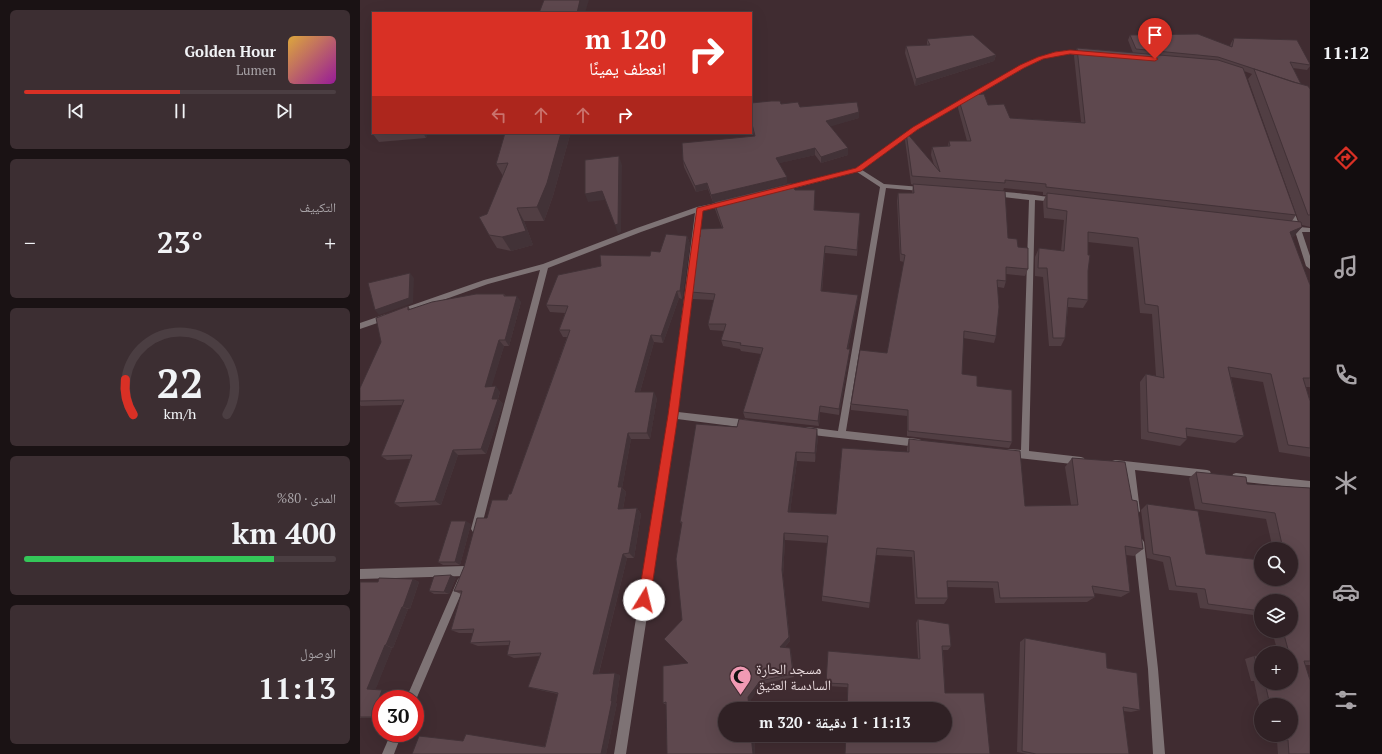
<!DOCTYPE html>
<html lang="ar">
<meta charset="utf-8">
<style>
:root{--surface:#302125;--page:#3c2e32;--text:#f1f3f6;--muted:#a8a3a7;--line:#4b3e42;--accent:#d93025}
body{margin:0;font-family:"PT Serif","Noto Naskh Arabic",serif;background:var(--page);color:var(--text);direction:rtl;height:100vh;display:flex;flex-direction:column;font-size:15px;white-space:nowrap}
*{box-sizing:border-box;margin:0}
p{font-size:13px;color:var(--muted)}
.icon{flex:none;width:22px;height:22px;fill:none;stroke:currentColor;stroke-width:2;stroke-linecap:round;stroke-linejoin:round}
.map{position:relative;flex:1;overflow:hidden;direction:ltr}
.drawer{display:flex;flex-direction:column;gap:10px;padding:10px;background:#1a1214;width:360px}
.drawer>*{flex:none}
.banner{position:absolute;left:12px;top:12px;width:380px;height:122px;border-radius:0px;box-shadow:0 4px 16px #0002,0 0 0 1px var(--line);direction:rtl;background:#d93025;color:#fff;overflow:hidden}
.controls{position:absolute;left:894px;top:542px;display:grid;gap:8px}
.controls a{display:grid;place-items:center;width:44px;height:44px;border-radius:50%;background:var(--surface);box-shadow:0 4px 16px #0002,0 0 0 1px var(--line);font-size:20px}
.speed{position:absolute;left:12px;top:690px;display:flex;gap:8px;font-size:20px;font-weight:700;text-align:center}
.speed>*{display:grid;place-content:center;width:52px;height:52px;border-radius:50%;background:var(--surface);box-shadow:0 4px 16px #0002,0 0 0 1px var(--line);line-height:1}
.speed .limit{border:6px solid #d22;background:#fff;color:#111}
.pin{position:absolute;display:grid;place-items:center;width:34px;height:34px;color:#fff;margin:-41px -17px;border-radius:50% 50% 50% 0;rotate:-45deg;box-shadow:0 0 4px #0007}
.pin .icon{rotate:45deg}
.me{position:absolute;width:44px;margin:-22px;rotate:9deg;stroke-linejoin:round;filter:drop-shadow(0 0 3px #0008)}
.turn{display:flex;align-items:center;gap:14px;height:84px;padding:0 20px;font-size:18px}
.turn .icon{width:52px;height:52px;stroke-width:2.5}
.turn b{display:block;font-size:28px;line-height:34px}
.lanes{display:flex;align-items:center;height:38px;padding:0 20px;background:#0003;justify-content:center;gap:20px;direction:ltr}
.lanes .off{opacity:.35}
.big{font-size:30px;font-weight:700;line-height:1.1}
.drawer .tile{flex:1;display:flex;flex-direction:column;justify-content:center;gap:6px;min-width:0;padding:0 14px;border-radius:6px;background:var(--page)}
.drawer .dial{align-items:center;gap:0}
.dial svg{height:104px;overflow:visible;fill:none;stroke:var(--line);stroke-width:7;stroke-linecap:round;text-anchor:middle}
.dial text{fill:var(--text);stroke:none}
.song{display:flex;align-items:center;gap:12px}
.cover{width:48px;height:48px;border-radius:6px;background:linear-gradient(135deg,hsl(40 70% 55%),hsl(300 70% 35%))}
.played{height:4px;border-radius:2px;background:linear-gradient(90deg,var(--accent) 50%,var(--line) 50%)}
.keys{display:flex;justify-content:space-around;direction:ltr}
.heat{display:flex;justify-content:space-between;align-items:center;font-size:22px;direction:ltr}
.charge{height:6px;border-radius:3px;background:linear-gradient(90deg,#34c759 80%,var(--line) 0)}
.trip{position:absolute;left:358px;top:702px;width:234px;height:40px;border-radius:20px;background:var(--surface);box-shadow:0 4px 16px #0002,0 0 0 1px var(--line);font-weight:700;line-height:40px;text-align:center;direction:rtl}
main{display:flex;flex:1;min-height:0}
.tab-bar{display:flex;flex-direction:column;width:72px;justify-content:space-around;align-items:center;background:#130d0f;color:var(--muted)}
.tab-bar .icon{width:28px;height:28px}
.tab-bar .selected{color:var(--accent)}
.tab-bar b{font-size:18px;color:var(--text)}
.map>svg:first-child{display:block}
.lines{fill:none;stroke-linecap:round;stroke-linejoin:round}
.street{fill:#7e7375;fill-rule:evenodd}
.wall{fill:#513e43;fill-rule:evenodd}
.shaded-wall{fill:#423237}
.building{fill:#5e484e;stroke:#423237}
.route{fill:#d93025;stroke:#8d1f18}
.labels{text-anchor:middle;stroke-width:4;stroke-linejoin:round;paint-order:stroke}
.near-poi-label{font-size:14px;fill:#e9dbde;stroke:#402c31;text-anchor:start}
</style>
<main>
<nav class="tab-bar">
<b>11:12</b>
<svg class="icon selected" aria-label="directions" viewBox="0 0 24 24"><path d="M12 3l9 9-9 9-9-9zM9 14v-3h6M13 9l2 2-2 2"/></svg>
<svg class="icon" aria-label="music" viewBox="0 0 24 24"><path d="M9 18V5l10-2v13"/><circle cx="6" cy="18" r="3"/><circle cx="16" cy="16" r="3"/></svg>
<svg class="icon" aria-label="phone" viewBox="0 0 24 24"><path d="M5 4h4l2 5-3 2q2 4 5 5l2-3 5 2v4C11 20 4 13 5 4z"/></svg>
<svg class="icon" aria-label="climate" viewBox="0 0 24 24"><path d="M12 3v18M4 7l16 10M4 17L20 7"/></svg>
<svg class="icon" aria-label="car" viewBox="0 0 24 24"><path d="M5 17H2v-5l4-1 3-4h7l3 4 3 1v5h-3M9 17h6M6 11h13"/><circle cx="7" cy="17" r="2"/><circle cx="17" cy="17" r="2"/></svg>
<svg class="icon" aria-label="filters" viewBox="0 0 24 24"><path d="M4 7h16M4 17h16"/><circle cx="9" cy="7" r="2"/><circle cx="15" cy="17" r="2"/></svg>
</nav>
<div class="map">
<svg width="950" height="754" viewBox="0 0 950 754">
<rect width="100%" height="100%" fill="#402c31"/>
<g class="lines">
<g class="street">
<path d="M710,50l16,1 3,2 -3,2 -16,-1 -15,2 -12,3 -19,9 -107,62 -55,40 22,14 37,3 3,2 -3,2 -35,-3 -40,243 72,8 3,1 1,3 -1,3 -3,1 -114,-13 -1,-3 1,-3 3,-1 31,4 42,-244 -23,-15 -74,19h-2v-4l75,-19 57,-40 107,-62 19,-9 16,-5z"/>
<path d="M633,192c7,-1 61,4 65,8l-3,2 -20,-2 -6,251 52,6 3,1 1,3 -1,3 -3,1 -72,-8 -3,-1 -1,-3 1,-3 3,-1 12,1 8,-250 -34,-4 -3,-2z"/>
<path d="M365,201h2v4l-25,6 -24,201 70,8 3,1 1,3 -1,3 -3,1 -71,-9 -51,335h-12l55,-339 26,-202 -54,19 -93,36 -67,261 -2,3 -3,1 -3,-1 -2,-3 69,-259 -52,14 -87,31 -4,-3 1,-2 86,-30 59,-16 94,-36 60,-21z"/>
<path d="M928,206h4l8,21 10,1v4h-8l8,24v13l-4,-3 -11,-35 -8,-1 -1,-2 3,-2h4l-6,-18z"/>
<path d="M26,314l3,1 1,2 -1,2 -29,10v-6z"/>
<path d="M755,460l92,10 3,1 1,3 -1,3 -3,1 -72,-8 5,41 -2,3 -3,1 -3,-1 -2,-3 -4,-42 -14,-2 -1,-3 1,-3z"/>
<path d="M876,473l74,8v8l-74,-8 -3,-1 -1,-3 1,-3z"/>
<path d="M779,537l3,2 2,3 14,127 7,85h-12l-5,-85 -14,-127 2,-3z"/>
<path d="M105,566l3,2 2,3 -2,3 -3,2 -105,3v-10z"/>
<path d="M101,577l3,2 2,3 -51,120v-3h-9l52,-120z"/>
<path d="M31,733h11l-8,21h-12z"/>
</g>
</g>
<g class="wall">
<path d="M770,35l100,11 1,-3 3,-5 76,26v2l-3,4 -14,-2 8,16 9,5v138l-8,-2v2l-8,9 -2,1 18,48v102h-4l4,14v56l-31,-5 -16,-70 -32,-5 13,59 -9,7 -48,-7v3l-7,7 -39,-7 -1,-57 6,-8 10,2 -4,-62 -12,-1 -7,-66 -45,-5v58l-5,8 -15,-1 -3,31 -4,8h-12l-6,-69 -8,-1v-19l4,-9 22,3 3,-31 -20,-2 -1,-16 3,-7h-3v-3l-39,-4 -1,3 5,47 10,9 10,22 -3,7 -19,-2v7l-2,7 -6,-1 -2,49 -2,7 -31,-5 -1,36 15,12 35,56 -3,6 -102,-12v-20l-56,-6v-6l36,-51 17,-91 -4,-1 -3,-60 1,-8h14l1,-8 -2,-1 -6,-44 1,-8 28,33 -3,-10 1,-8 16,-1 1,-5h18l-9,-33 1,-8 29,5 22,13 71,4 -7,-66 3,-8 56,5 -5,-13zM884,71l8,3 -4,5 51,143 -7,-1 4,-6z"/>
<path d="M567,39l69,16 -2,6 -79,25 -10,-33 1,-7 21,-1z"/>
<path d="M391,103l30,1 19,3 59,5v6l-29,8 18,22v7l-27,8 -6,-8 -36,8 8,14v6l-74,19 -5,-13 -12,3 -12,-25 -1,-7 71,-24 -3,-14z"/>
<path d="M13,130v3h55l-2,5 -47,4 -7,-9z"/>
<path d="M210,135l-17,61 -9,25h-20l9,24 -22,6 -14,-3 -8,-13 -2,-21 16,-38 -7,-12z"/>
<path d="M435,190l20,8 -1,12 46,3 -3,43 -32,-3 -3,38 36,4 -1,7 -9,47h2l-11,66 -19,-3 -1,14 -74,-8 -2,-6 18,-58 -20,-3 -1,-2 -17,-3 -2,-6 3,-9 -14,-1 -2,-6 6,-24 -21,-1 -2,-7 9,-55 22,-9 -7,-19 -1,-7z"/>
<path d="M327,236l3,8 -8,55 -3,-1 -16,45 -9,-1 -14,50 17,6 -7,41h-19l-9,49 4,4 -3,17 14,-1 4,6 -7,44h-7l-28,115 21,2 -4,28h1l-11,51 -143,-13 82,5 13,-52 -23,-5 -7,-2 12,-31 -26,2 -7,-3 2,-10 -31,1 -8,-3 3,-10h-14l-8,-3 10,-36 -7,-3 33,-73 20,-18 4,-6 56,-157h-4l-4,-7 6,-17 -15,-1 -4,-7 114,-53z"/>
<path d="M144,294l2,2 15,6 -12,44h-5l-13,41 9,5 -2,7 5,5 -17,50 -28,1 -17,50 -41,2 -6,-4 17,-44 -24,1 -6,-4 21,-51 -41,1 -1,-1v-4l48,-95 2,3z"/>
<path d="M458,438l-3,24 -18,-1 -7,51 46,2 71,-62v-4l2,-9 116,67 46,-1 -6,-38 7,-9 60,42 11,49 -9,7 -8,-1 4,37 -9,5 -27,-4 1,4 -8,5 -92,1 -2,-15 -46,-1 1,11 -4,6h-29l-3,-47 -36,-2 -7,53 -47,-7v-5l6,-53 -43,-3 -2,36 7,65 -5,6 6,5 3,25 -32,7 -37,51h29l1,19 -92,-51 25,-40 -6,-43v-95l-2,-3z"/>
<path d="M836,472l51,12 63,4v177h-4l4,89h-32l-1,-13 -11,-1 -1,-5h26v-30h-30v9l-7,-33h-3l-6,-22 9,-3h7v27h30v-30h-13l-6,-22h19v-30h-30v15l-61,-8 -3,-15 -28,-3 -6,-28 -16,-4 -6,-48 6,-6 59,50 52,6 3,-2v21h30v-30h-18l-7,-30 -71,-10 -6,-31z"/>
<path d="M111,524l-11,41h-17l-5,-3z"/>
<path d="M96,578l-7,16h-15l-5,-3z"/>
<path d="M53,579l6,3 -9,27h-2l-15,39h-1l-17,42h7l8,1 -3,8h-6v15l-2,4h-19v-136h18z"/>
<path d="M558,619l33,27 -3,4h-5l2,43 -118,-7 -1,-3 92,-24 -2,-36z"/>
<path d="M665,638l82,30 33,42 -9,2 -8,-1 6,43h-102l-10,-2 3,-110z"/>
</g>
<g class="shaded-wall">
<path d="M220,0h9l-4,13h-8z"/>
<path d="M636,55l-2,6 -79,25 1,-7z"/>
<path d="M499,112v6l-33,10v-7z"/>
<path d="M63,133h5l-2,5z"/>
<path d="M201,133h8l1,2 -17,61 -9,25 -7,-14z"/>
<path d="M455,148v7l-39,9v-6z"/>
<path d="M488,148v7l-27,8v-6z"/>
<path d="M259,156l3,9 -1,67 -3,2 -3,-9z"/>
<path d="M427,177v6l-74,19 -2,-7z"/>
<path d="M347,183l1,6 -12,3 -1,-6z"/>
<path d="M455,190v8l-1,19v-7z"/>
<path d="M242,191l3,9 -17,2 -3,-8z"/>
<path d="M157,208l7,13 9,24 -22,6 -9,-14z"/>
<path d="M942,227l-8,9 -12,5 8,-9z"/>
<path d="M327,236l3,8 -8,55 -2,-8z"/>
<path d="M465,246v7l-4,44v-6z"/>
<path d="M50,273l4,5 -1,25 -34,12 -4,-5z"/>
<path d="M317,291l2,7 -16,45 -2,-7z"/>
<path d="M498,295l-1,7 -10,53v-6z"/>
<path d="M157,296l4,6 -12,44 -4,-6z"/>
<path d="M291,335l3,7 -16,57 -3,-7z"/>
<path d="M139,340l5,6 -14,46 -5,-5z"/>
<path d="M490,349l-11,66v-6z"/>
<path d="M136,386l4,6 -4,12 -4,-5z"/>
<path d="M294,392l3,6 -7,41 -3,-6z"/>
<path d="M138,399l5,5 -17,50 -5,-5z"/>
<path d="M460,406v6l-1,14 -1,-5z"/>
<path d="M457,429l1,9 -3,24v-9z"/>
<path d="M268,433l3,6 -9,49 4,4 -4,22 -4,-5v-22z"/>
<path d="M93,450l5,5 -17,50 -6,-4z"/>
<path d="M436,452l1,9 -8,59 -1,-8z"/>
<path d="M277,508l4,6 -7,44 -5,-5z"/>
<path d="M106,521l5,3 -11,41 -5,-3z"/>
<path d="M424,533l1,7 -2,36 7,65 -9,10 -1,-4 2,-77z"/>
<path d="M263,554l4,4 -29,118 -5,-2z"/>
<path d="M91,575l5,3 -7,16 -5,-2z"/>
<path d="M53,579l6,3 -9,27 -7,-2z"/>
<path d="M42,607l6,2 -15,39 -7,-3z"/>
<path d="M25,645l7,3 -17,43 -8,-2z"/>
<path d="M430,648l1,4 3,25 -1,-3z"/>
<path d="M255,673l5,2 -4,28h1l-11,51h-5l10,-53z"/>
<path d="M400,681l2,3 -11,16v9h-2l-1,-12z"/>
<path d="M22,690l8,1 -3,8h-6v15l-2,4 -7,-1z"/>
<path d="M391,735h3l1,19h-2z"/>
</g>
<g class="building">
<path d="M184,0h36l-3,13h-38z"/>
<path d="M838,34l34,13 2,-9 63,2 13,24v1l-20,-3 11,22 -4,-1 -79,-26 -82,-8 -6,-14z"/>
<path d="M613,35l23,20 -80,24 -10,-33 24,-1 -3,-6z"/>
<path d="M717,48l141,12 25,8 53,147 -250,-28v-3l-41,-4v3l-93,-7 -6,-44 34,40 -8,-25 18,-1 -1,-5h22l-12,-41 9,-5 16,-1 4,11 16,-1 6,14 75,5z"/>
<path d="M894,69l39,13 15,4 2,3v126h-2z"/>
<path d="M411,101h9l1,3 17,-2 2,5 57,-5 2,10 -33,9 22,27 -27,9 -6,-9 -39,10 11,19 -76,18 -4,-12 -12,3 -12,-26 -1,-17 73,-7 -4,-16v-17z"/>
<path d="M145,133h56l-14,50 -10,24 -20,1 9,23 -24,6 -13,-2 -10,-18 8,-3 21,-51 -12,1z"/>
<path d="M259,156l-1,68 -3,1 -13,-34 -17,3v-34z"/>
<path d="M431,183l4,7h20l-1,20 46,3 -3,37 -32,-4 -4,45 37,4 -11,54h3l-11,60 -19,-3 -2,15 -75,-9 20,-64 -23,-3 1,-2 -20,-3 5,-16h-18l7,-30 -24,-2 7,-55h2v-8l23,-1 -9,-26z"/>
<path d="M553,184l92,7 3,47 9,1 1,8 10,1v21l-22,-2v14l-9,-1 2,27 -3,29 -32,-5 -2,43 15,2v10l35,4v52l-104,-11v-21l-57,-6 9,-54 27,3 18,-98 -4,-1 -3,-61h16z"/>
<path d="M687,193l254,29 1,5 -12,5 20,53v93h-7l7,23v47l-22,-3 -17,-71 -43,-7 16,69 -58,-8 1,11 -39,-7 -2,-58 18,4 -6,-72 -13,-2 -7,-66 -50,-6v23h2l-2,16v29l-20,-2 -3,40h-12l-6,-70h-9l1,-20 25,3 3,-40 -20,-3z"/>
<path d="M306,234l21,2 -7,55h-3l-16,45 -10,-1 -16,57h19l-7,41h-19l-10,54h4l-4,22 19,-1 -8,45 -6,1 -30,120 22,-1 -4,28h1l-11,53h-189l7,-18 44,5 3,-7 79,13 13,-54 -30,-6 13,-34 -34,2 3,-14 -40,2 4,-14 -23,1 11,-39h-8l10,-24 13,-49h10l5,-18h15l2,-6h2l59,-164h-11l9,-24 -22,-1 12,-30 43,-9 -1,-11 50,1 1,-5 9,1z"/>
<path d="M50,273l-1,25 -34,12 -7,-27z"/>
<path d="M116,294h28v2h13l-12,44h-6l-14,47 11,-1 -4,13h6l-17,50 -28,1 -18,51 -41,2 18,-48 -31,1 23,-56 -44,1v-13l21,-46 -5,-24 32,-12v4l24,-8z"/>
<path d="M379,419l78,10 -2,24 -19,-1 -8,60 48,2 6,-66 67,4v-13l111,12 5,55 53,-1 -6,-47 53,4 7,38 5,1 6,48 -18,-3 5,46 -38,-6 3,11 -95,1 -2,-16 -51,-1 1,17h-31l-3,-47 -37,-3 -7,55 -48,-7 6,-60 -44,-3 -2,37 7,67 -9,10 10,1 3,26 -33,7 -12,16 1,12h-24v26h26l2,19h-86l-1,-52 -3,1v-37l25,-3 -24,-24 18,-19 -6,-61 6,-37h-2l16,-98 41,3z"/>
<path d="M836,472l50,5 1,7 63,4v173h-6l6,19v74h-21l-1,-14 -11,-1 -1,-4h15v-30h-21l-5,-22h26v-30h-2l-6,-22h8v-30h-30v10l-53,-7 -3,-15 -29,-3 -6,-29 -17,-3 -6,-50 51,7 8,43 55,6v19h30v-30h-8l-8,-36 -73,-10z"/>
<path d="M91,521h15l-11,41h-17z"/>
<path d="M91,575l-7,17 -15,-1 5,-15z"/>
<path d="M19,578l34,1 -10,28h-1l-16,38h-1l-18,44 15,1 -10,27h-12v-135h18z"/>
<path d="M558,619l31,5 2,22h-9l3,47h39l6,61h-145l1,-19h99v-26h-98l1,-25 -22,-1 2,-32 92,8z"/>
<path d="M665,638l81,15 1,15 30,5 3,37 -17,-3 6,47h-93l-14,-3z"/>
<path d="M894,656h7v22z"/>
</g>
<path class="route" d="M710,50l85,7 3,2 -3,2 -85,-7 -27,5 -19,9 -107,62 -56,41 -158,40 -25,204 -28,185 -2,4 -4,1 -4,-1 -2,-4 30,-185 29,-207 159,-40 57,-41 107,-62 18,-8 17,-5z"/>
<defs>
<symbol id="mosque-pin" viewBox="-11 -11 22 30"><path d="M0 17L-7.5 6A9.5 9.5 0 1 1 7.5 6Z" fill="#f19ab4" stroke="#402c31"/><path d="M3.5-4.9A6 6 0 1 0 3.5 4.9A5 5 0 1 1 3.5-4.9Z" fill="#111"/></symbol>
</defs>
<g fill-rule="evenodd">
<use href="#mosque-pin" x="368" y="664" width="25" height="34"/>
</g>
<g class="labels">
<g class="near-poi-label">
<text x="396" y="674">مسجد الحارة<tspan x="396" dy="16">السادسة العتيق</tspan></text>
</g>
</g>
</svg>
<div class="controls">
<a><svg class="icon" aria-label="search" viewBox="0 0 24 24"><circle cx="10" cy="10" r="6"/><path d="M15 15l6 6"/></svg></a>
<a><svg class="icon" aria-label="layers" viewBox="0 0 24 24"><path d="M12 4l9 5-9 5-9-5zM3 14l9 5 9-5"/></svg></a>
<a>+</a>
<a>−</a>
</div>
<div class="speed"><div class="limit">30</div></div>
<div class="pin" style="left:795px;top:59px;background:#d93025"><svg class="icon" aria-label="arrive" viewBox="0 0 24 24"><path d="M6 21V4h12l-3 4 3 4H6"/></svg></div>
<svg class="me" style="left:284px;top:600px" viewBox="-20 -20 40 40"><circle r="19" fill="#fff"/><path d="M0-13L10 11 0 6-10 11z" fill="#d93025"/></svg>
<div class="trip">11:13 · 1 دقيقة · 320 m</div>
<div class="banner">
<div class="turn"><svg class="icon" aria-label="right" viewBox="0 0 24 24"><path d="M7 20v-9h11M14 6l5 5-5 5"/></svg><div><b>120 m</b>انعطف يمينًا</div></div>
<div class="lanes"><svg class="icon off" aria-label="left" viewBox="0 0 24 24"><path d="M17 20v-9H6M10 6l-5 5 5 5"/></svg><svg class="icon off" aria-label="ahead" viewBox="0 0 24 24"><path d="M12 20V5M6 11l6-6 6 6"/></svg><svg class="icon off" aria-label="ahead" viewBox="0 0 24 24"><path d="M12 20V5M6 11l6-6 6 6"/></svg><svg class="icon" aria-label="right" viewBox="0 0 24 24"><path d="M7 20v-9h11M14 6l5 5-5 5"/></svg></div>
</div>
</div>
<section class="drawer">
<div class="tile">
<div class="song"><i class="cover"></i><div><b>Golden Hour</b><p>Lumen</p></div></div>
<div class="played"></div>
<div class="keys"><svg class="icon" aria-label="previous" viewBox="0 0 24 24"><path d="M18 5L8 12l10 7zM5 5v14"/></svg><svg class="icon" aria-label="pause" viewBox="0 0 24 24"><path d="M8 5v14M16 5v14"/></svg><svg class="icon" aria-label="next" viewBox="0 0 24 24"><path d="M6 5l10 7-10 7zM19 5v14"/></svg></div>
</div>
<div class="tile"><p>التكييف</p>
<div class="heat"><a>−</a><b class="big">23°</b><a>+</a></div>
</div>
<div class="tile dial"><svg viewBox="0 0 100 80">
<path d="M14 69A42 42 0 1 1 86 69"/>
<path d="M14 69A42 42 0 0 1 8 42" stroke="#d93025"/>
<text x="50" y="56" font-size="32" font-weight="700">22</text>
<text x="50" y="72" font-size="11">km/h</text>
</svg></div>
<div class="tile"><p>المدى · 80%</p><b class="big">400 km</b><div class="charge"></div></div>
<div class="tile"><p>الوصول</p><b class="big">11:13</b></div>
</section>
</main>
